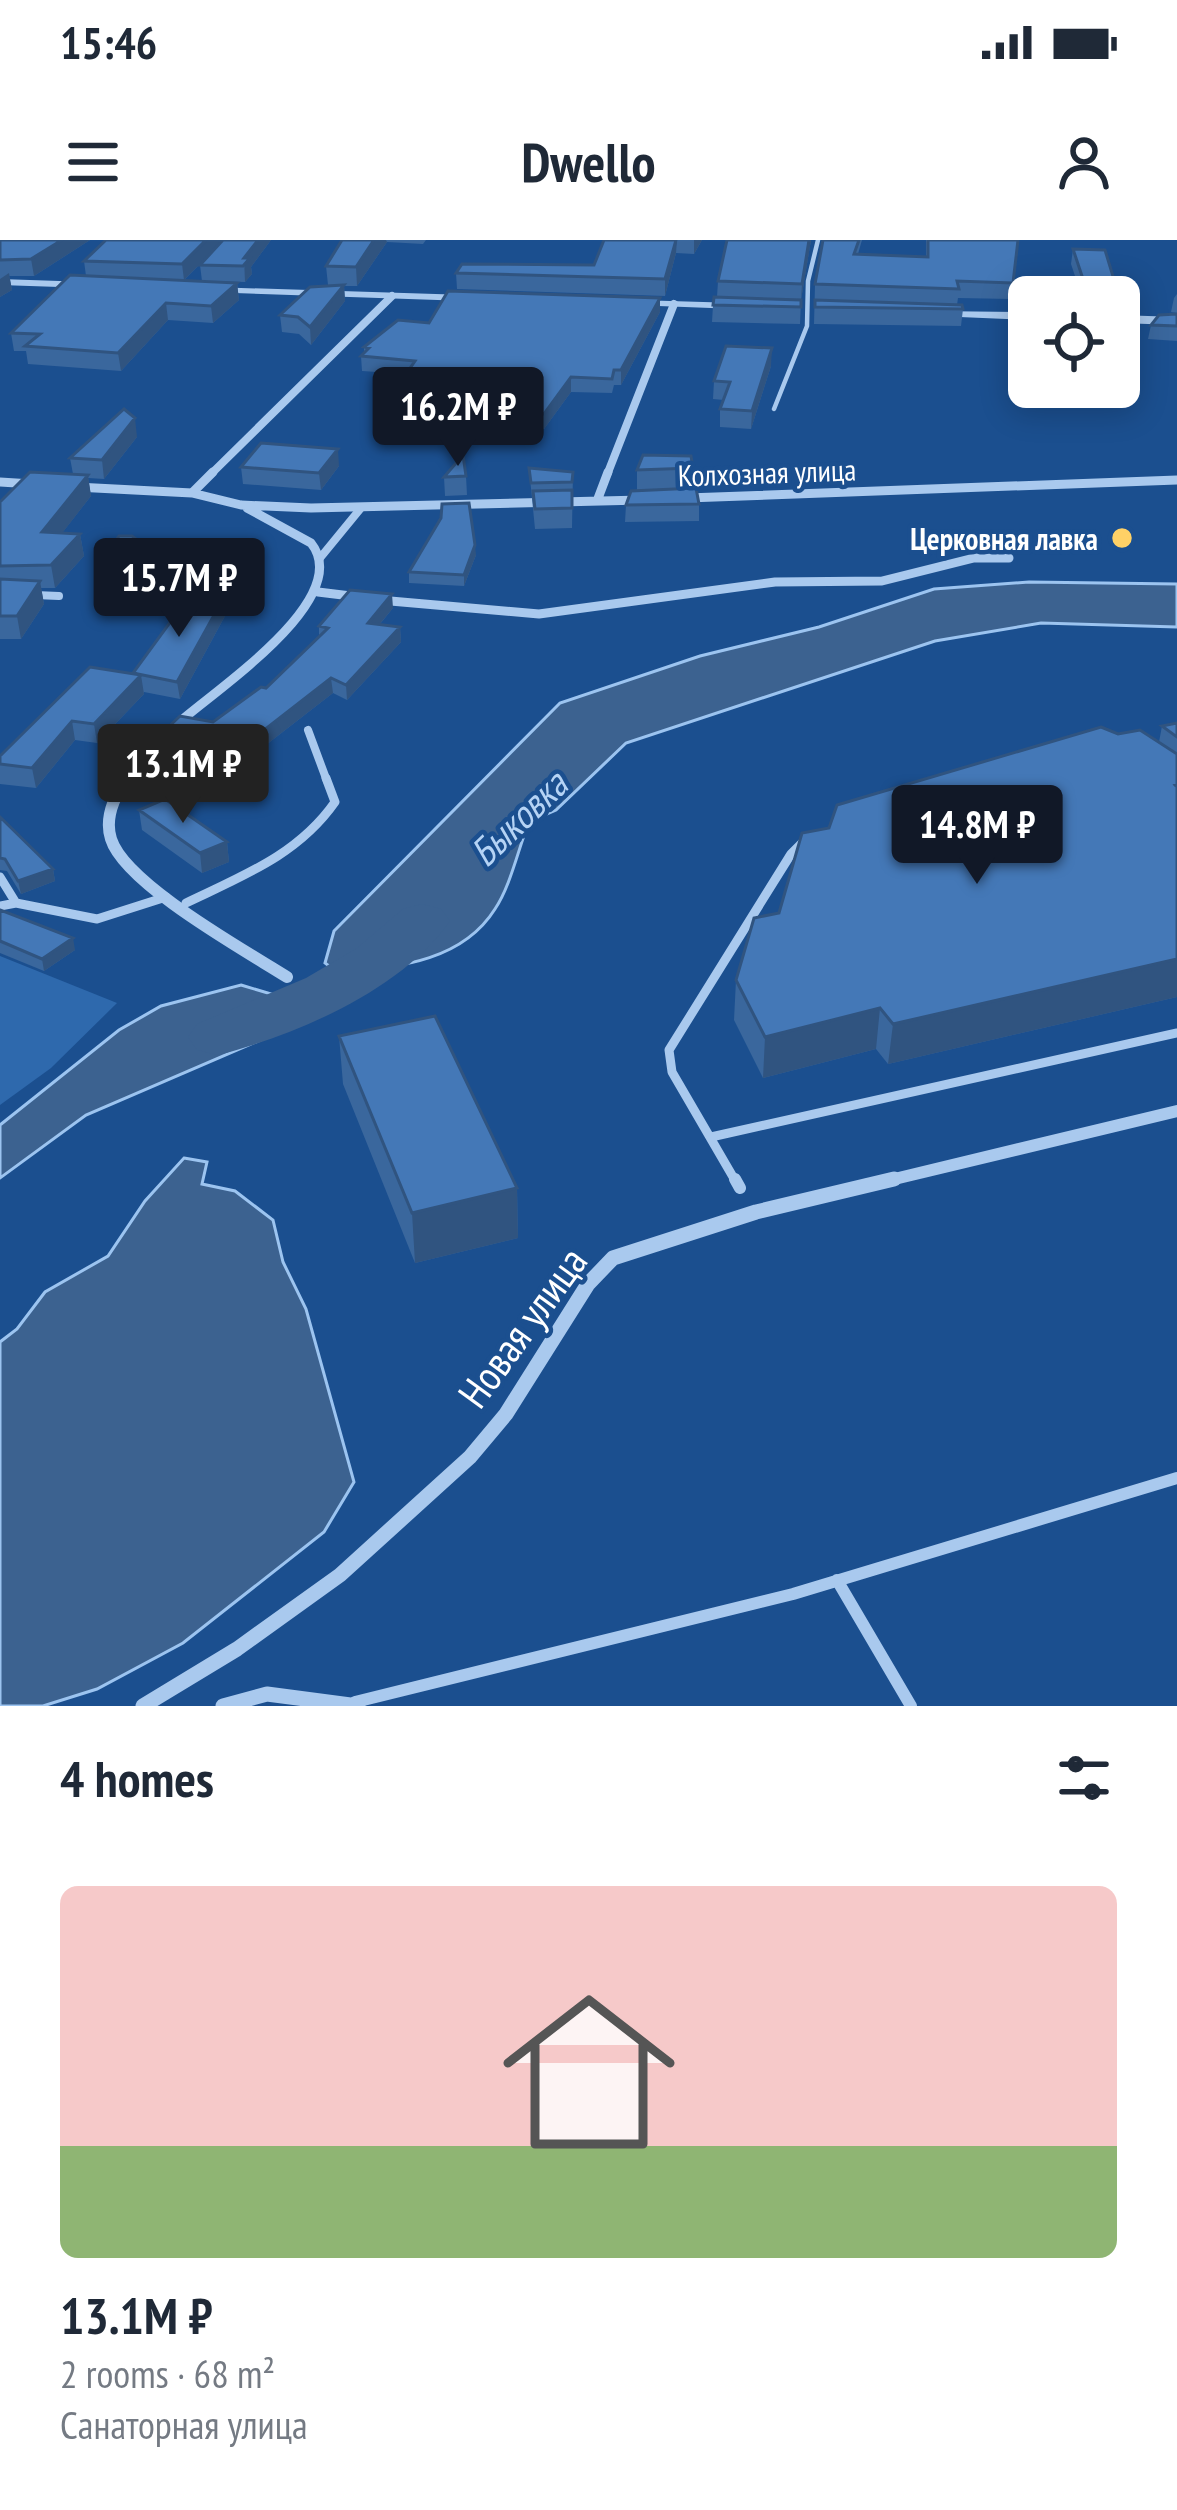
<!DOCTYPE html>
<meta charset="utf-8">
<style>
:root{--surface:#fff;--page:#f2f2f3;--text:#1f2937;--muted:#747a83;--line:#e0e1e3;--accent:#111827}
body{margin:0;font-family:"PT Sans Narrow",sans-serif;background:var(--page);color:var(--text);height:100vh;display:flex;flex-direction:column;font-size:45px;white-space:nowrap}
*{box-sizing:border-box;margin:0}
p{font-size:39px;color:var(--muted)}
.icon{flex:none;width:66px;height:66px;fill:none;stroke:currentColor;stroke-width:2;stroke-linecap:round;stroke-linejoin:round}
.map{position:relative;height:1466px;overflow:hidden}
.sheet{display:flex;flex-direction:column;background:var(--surface);flex:1}
.sheet>*{flex:none}
.tools{position:absolute;left:1008px;top:36px;display:grid;gap:24px}
.tools a{display:grid;place-items:center;width:132px;height:132px;border-radius:18px;background:var(--surface);box-shadow:0 6px 30px #0003;font-size:60px}
.price{position:absolute;translate:-50% -102px;padding:0 27px;border-radius:12px;background:var(--accent);color:#fff;font-size:39px;line-height:78px;filter:drop-shadow(0 3px 6px #0008)}
.price::after{content:'';position:absolute;left:50%;top:72px;width:36px;height:27px;margin-left:-18px;background:inherit;clip-path:polygon(0 0,100% 0,50% 100%)}
.price.active{background:#222;color:#fff}
ul{padding:0;list-style:none}
li{display:grid;align-content:center;gap:24px;height:636px;padding:0 60px}
li+li{border-top:3px solid var(--line)}
li span{display:grid;place-items:center;height:372px;border-radius:18px;color:#555}
li>.icon{margin-inline-start:auto}
span .icon{width:216px;height:216px;fill:#fffc;stroke-width:1}
li b{font-size:51px}
h2{display:flex;justify-content:space-between;align-items:center;height:144px;padding:0 60px;font-size:51px}
.status{display:flex;justify-content:space-between;align-items:center;height:84px;padding:0 60px;background:var(--surface);direction:ltr}
.status svg{height:33px;fill:currentColor}
header{display:flex;justify-content:space-between;align-items:center;height:156px;padding:0 60px;background:var(--surface);font-size:54px;font-weight:700}
.map>svg:first-child{display:block}
</style>
<div class="status"><b>15:46</b><svg viewBox="0 0 49 12"><path d="M0 12V9h3v3zM5 12V6h3v6zM10 12V3h3v9zM15 12V0h3v12zM26 1h20v11H26zM47 4h2v5h-2z"/></svg></div>
<header><svg class="icon" aria-label="menu" viewBox="0 0 24 24"><path d="M4 6h16M4 12h16M4 18h16"/></svg>Dwello<svg class="icon" aria-label="person" viewBox="0 0 24 24"><circle cx="12" cy="8" r="4"/><path d="M4 21q1-7 8-7t8 7"/></svg></header>
<div class="map">
<svg width="1177" height="1466" viewBox="0 0 1177 1466">
<rect width="100%" height="100%" fill="#1b4f8f"/>
<path fill="#2e69ad" d="M0 716 117 763 51 828 0 865Z"/>
<path fill="#3c6290" stroke="#9cc4f0" stroke-width="3" d="M1029 342 1177 344V387L1041 383 935 401 626 503 556 570 529 582C518 609 511 645 495 669 461 723 395 727 338 733L325 723 334 691 560 463 700 416 819 387 934 349Z
M241 745 278 756 293 773 286 789 86 875 0 938V885L119 790 161 766Z
M184 918 207 922 202 944 235 951 273 980 283 1022 306 1069 354 1242 324 1292 183 1403 97 1449 43 1466H0V1102L17 1089 45 1052 108 1016 145 961Z"/>
<g fill="none" stroke-linecap="round" stroke-linejoin="round">
<path fill="#3c6290" fill-rule="evenodd" d="M422 664 441 669 450 681C402 750 296 795 218 815L197 810 188 797 197 784 306 738 357 708 403 669Z"/>
<path stroke="#a9c9ee" stroke-width="4.5" d="M774 169 807 86 808 41 818 0"/>
<path stroke="#a9c9ee" stroke-width="8" d="M320 318 361 268
M35 355 59 356
M308 490 327 541"/>
<path stroke="#a9c9ee" stroke-width="9" d="M0 637 16 663
M186 663C242 636 298 615 335 562L326 538
M0 666 16 663 97 679 166 657
M711 897 1177 793
M736 942 672 832 669 810 791 614 805 600"/>
<path stroke="#a9c9ee" stroke-width="12" d="M735 939 740 948
M837 1340 911 1466
M355 1462 793 1354 1177 1238"/>
<path stroke="#a9c9ee" stroke-width="8" d="M210 235 392 56
M607 235 674 64"/>
<path stroke="#a9c9ee" stroke-width="9" d="M0 242 32 244
M76 247 192 253 241 265 311 268 642 260
M192 253 213 232
M687 258 1177 240
M597 261 608 232
M318 352 359 357
M379 360 539 374 775 342 882 341 974 318H1009
M125 541C139 520 157 502 176 485 212 452 356 359 311 303L247 268"/>
<path stroke="#a9c9ee" stroke-width="12" d="M127 538C115 555 104 577 111 599 125 644 246 711 287 737
M882 942 1177 871"/>
<path stroke="#a9c9ee" stroke-width="15" d="M143 1466 237 1409 340 1335 470 1217 506 1174 588 1044 613 1018 756 972 894 939
M223 1466 267 1454 358 1466"/>
<path fill="#a9c9ee" fill-rule="evenodd" d="M0 39 89 42 95 45 89 48 0 45Z
M210 47 467 55 473 58 467 61 206 52 204 50Z
M636 60 737 63 743 66 737 69 632 65V61Z
M932 71 1029 72V80L936 76 930 73Z
M1119 75 1177 77V85L1119 83Z"/>
</g>
<path fill="#3a679d" d="M0 0H90L34 36H9L12 50 0 57Z
M106 0H271L251 27 252 34 245 42 202 41 200 25 207 17 184 40 150 39 237 43 239 60 213 83 168 80 121 131 28 124 26 111H14L11 93 70 35 86 36 84 21Z
M342 0H426L423 4 387 2 357 46H344L345 61 311 105 299 94 282 92 280 75 328 45 326 26Z
M604 0H702L694 14 676 13 665 56 457 49 456 33 594 25Z
M727 0H811L801 60 800 84 712 82 713 65 717 57 718 41Z
M823 0H862L858 14 926 17V0H1018L1011 59 958 58 957 65 963 69 961 86 814 84 815 44Z
M1073 9 1119 57H1082L1071 24Z
M1177 54V73L1171 72 1174 58Z
M1119 70 1126 77 1123 92H1119Z
M660 72 621 145H614L612 153 571 152 544 189 495 184 491 191 449 187 448 165 436 185 388 180 387 165 392 160V154L406 134 362 131 361 116 364 113V107L429 83Z
M1177 74V101L1148 99 1151 85Z
M771 126 751 189 720 187V169L724 160 713 159 714 141Z
M137 197 104 239 88 238 91 256 62 293 80 294 84 316 55 348H41L44 364 21 399H0V262L73 234 70 218Z
M339 226 321 250 243 244 241 227Z
M529 228 573 232 572 288 535 289Z
M693 228 692 248 637 250V230Z
M466 236 467 255 445 256 444 237Z
M699 264V281L625 282 626 265Z
M476 315 464 346 409 343V332Z
M101 321 172 326 174 336 102 332Z
M393 368 380 384 400 387 401 402 347 460 333 453 239 526 162 510 160 495 213 482 266 448 319 396V386Z
M225 376 180 459 144 452V454L97 503 75 500 36 548 0 544V516Z
M1177 483V757L888 824 876 809 763 838 734 780 736 740 779 673 829 588 1118 494 1159 502 1162 486Z
M139 570 227 602 229 622 202 633 142 590Z
M0 577 53 629 55 641 21 654 7 631 0 630Z
M0 670 75 710 44 731 0 713Z
M339 796 517 948 518 998 415 1023 343 844Z"/>
<path fill="#305480" d="M62 0H90L34 36 31 19Z
M206 0H224L184 40 182 24Z
M258 0H271L251 27 252 34 245 42 244 18Z
M374 0H386L387 2 357 46 356 27Z
M677 0 676 13 665 56V39Z
M694 0H702L694 14Z
M809 0H811L801 60 802 44Z
M9 33 12 50 0 57V39Z
M237 43 239 60 213 83 211 66Z
M344 45 345 61 311 105 310 87Z
M660 58V72L621 145V130Z
M166 63 168 80 121 131 118 113Z
M772 108 771 126 751 189 752 171Z
M571 137V152L544 189V174Z
M450 148V162L436 185 435 170Z
M495 169V184L491 191V176Z
M135 178 137 197 104 239 102 220Z
M338 209 339 226 321 250 319 233Z
M88 235 91 256 46 314 42 292Z
M80 294 84 316 55 348 51 325Z
M475 305 476 315 464 346V335Z
M40 341 44 364 21 399 17 376Z
M392 354 393 368 369 397 368 383Z
M223 359 225 376 180 459 177 442Z
M400 387 401 402 347 460 346 445Z
M141 435 144 454 97 503 94 484Z
M331 438 333 453 239 526 237 511Z
M72 481 75 500 36 548 32 528Z
M227 602 229 622 202 633 200 613Z
M53 629 55 641 21 654 18 641Z
M73 698 75 710 44 731 42 719Z
M1177 719V757L888 824 893 784Z
M880 768 876 809 763 838 765 797Z
M517 948 518 998 415 1023 412 973Z"/>
<path fill="#4478b7" stroke="#305480" stroke-width="3" d="M0 0H62L31 19 0 20Z
M106 0H206L182 24 84 21Z
M223 0H258L244 18H250L243 26 200 25Z
M342 0H374L356 27 326 26Z
M604 0H676L665 39 456 33 462 24 594 25Z
M727 0H809L802 44 718 41Z
M823 0H859L854 14 928 17V0H1018L1013 43 957 41 959 49 815 44Z
M1073 9 1105 10 1119 56V58L1089 57Z
M70 35 237 43 211 66 166 63 118 113 25 106 40 94 11 93Z
M344 45 310 87 298 77 280 75 310 47Z
M448 51 660 58 621 130H614L612 139 571 137 544 174 495 169 491 176 448 172 450 148 435 170 387 165 397 155 392 154 415 121 361 116 369 108 364 107 398 80 429 83Z
M714 57 801 60V67L713 65Z
M815 60 962 65 963 69 815 67Z
M1177 74V86L1151 85 1159 75Z
M726 106 772 108 752 171 720 169 730 142 714 141Z
M124 169 135 178 102 220 70 218Z
M261 203 338 209 319 233 241 227Z
M463 215 466 236 444 237Z
M643 215 691 216 693 228 637 230Z
M529 228 573 232 572 242 531 243Z
M30 232 88 235 42 292 80 294 51 325 0 326V262Z
M696 248 699 264 626 265 631 251Z
M572 250V268L535 269 533 251Z
M469 263 475 305 464 335 409 332 441 278 442 264Z
M119 296H132L172 326 101 321Z
M0 339 40 341 17 376H0Z
M350 350 392 354 368 383 400 387 346 445 331 438 237 511 160 495 180 476 213 482 261 447 266 448 328 388 319 386Z
M190 355 223 359 177 442 133 433Z
M90 427 141 435 94 484 72 481 32 528 0 524V516Z
M1177 483V497L1162 486Z
M1101 487 1118 494 1140 490 1177 514V544L1175 545 1177 547V719L893 784 880 768 765 797 736 740 754 678 779 673 802 593 829 588 837 565Z
M165 559 227 602 200 613 139 570Z
M0 577 53 629 18 641 5 619 0 618Z
M0 670 73 698 42 719 0 701Z
M435 776 517 948 412 973 339 796Z"/>
<circle fill="#ffd166" stroke="#1b4f8f" stroke-width="4.5" cx="1122" cy="298" r="12"/>
<g text-anchor="middle" dominant-baseline="central" stroke-width="9" stroke-linejoin="round" paint-order="stroke">
<g font-size="30" fill="#fff" stroke="#1b4f8f">
<text transform="translate(767 232) rotate(-2)">Колхозная улица</text>
</g>
<g font-size="30" font-weight="bold" fill="#fff" stroke="#1b4f8f" text-anchor="end">
<text x="1098" y="298">Церковная лавка</text>
</g>
<g font-size="39" font-style="italic" fill="#b5d3f5" stroke="#1b4f8f">
<text transform="translate(518 578) rotate(-44)">Быковка</text>
</g>
<g font-size="42" fill="#fff" stroke="#1b4f8f">
<text transform="translate(522 1087) rotate(-54)">Новая улица</text>
</g>
</g>
</svg>
<div class="tools">
<a><svg class="icon" aria-label="locate" viewBox="0 0 24 24"><circle cx="12" cy="12" r="6"/><path d="M12 2v4M12 18v4M2 12h4M18 12h4"/></svg></a>
</div>
<b class="price" style="left:458px;top:229px">16.2M ₽</b>
<b class="price" style="left:179px;top:400px">15.7M ₽</b>
<b class="price active" style="left:183px;top:586px">13.1M ₽</b>
<b class="price" style="left:977px;top:647px">14.8M ₽</b>
</div>
<section class="sheet">
<h2>4 homes<svg class="icon" aria-label="filters" viewBox="0 0 24 24"><path d="M4 7h16M4 17h16"/><circle cx="9" cy="7" r="2"/><circle cx="15" cy="17" r="2"/></svg></h2>
<ul>
<li><span style="background:linear-gradient(#f6c9c9 70%,#8fb573 0)"><svg class="icon" aria-label="home" viewBox="0 0 24 24"><path d="M3 11l9-7 9 7M6 9v11h12V9"/></svg></span><div><b>13.1M ₽</b><p>2 rooms · 68 m²</p><p>Санаторная улица</p></div></li>
</ul>
</section>
